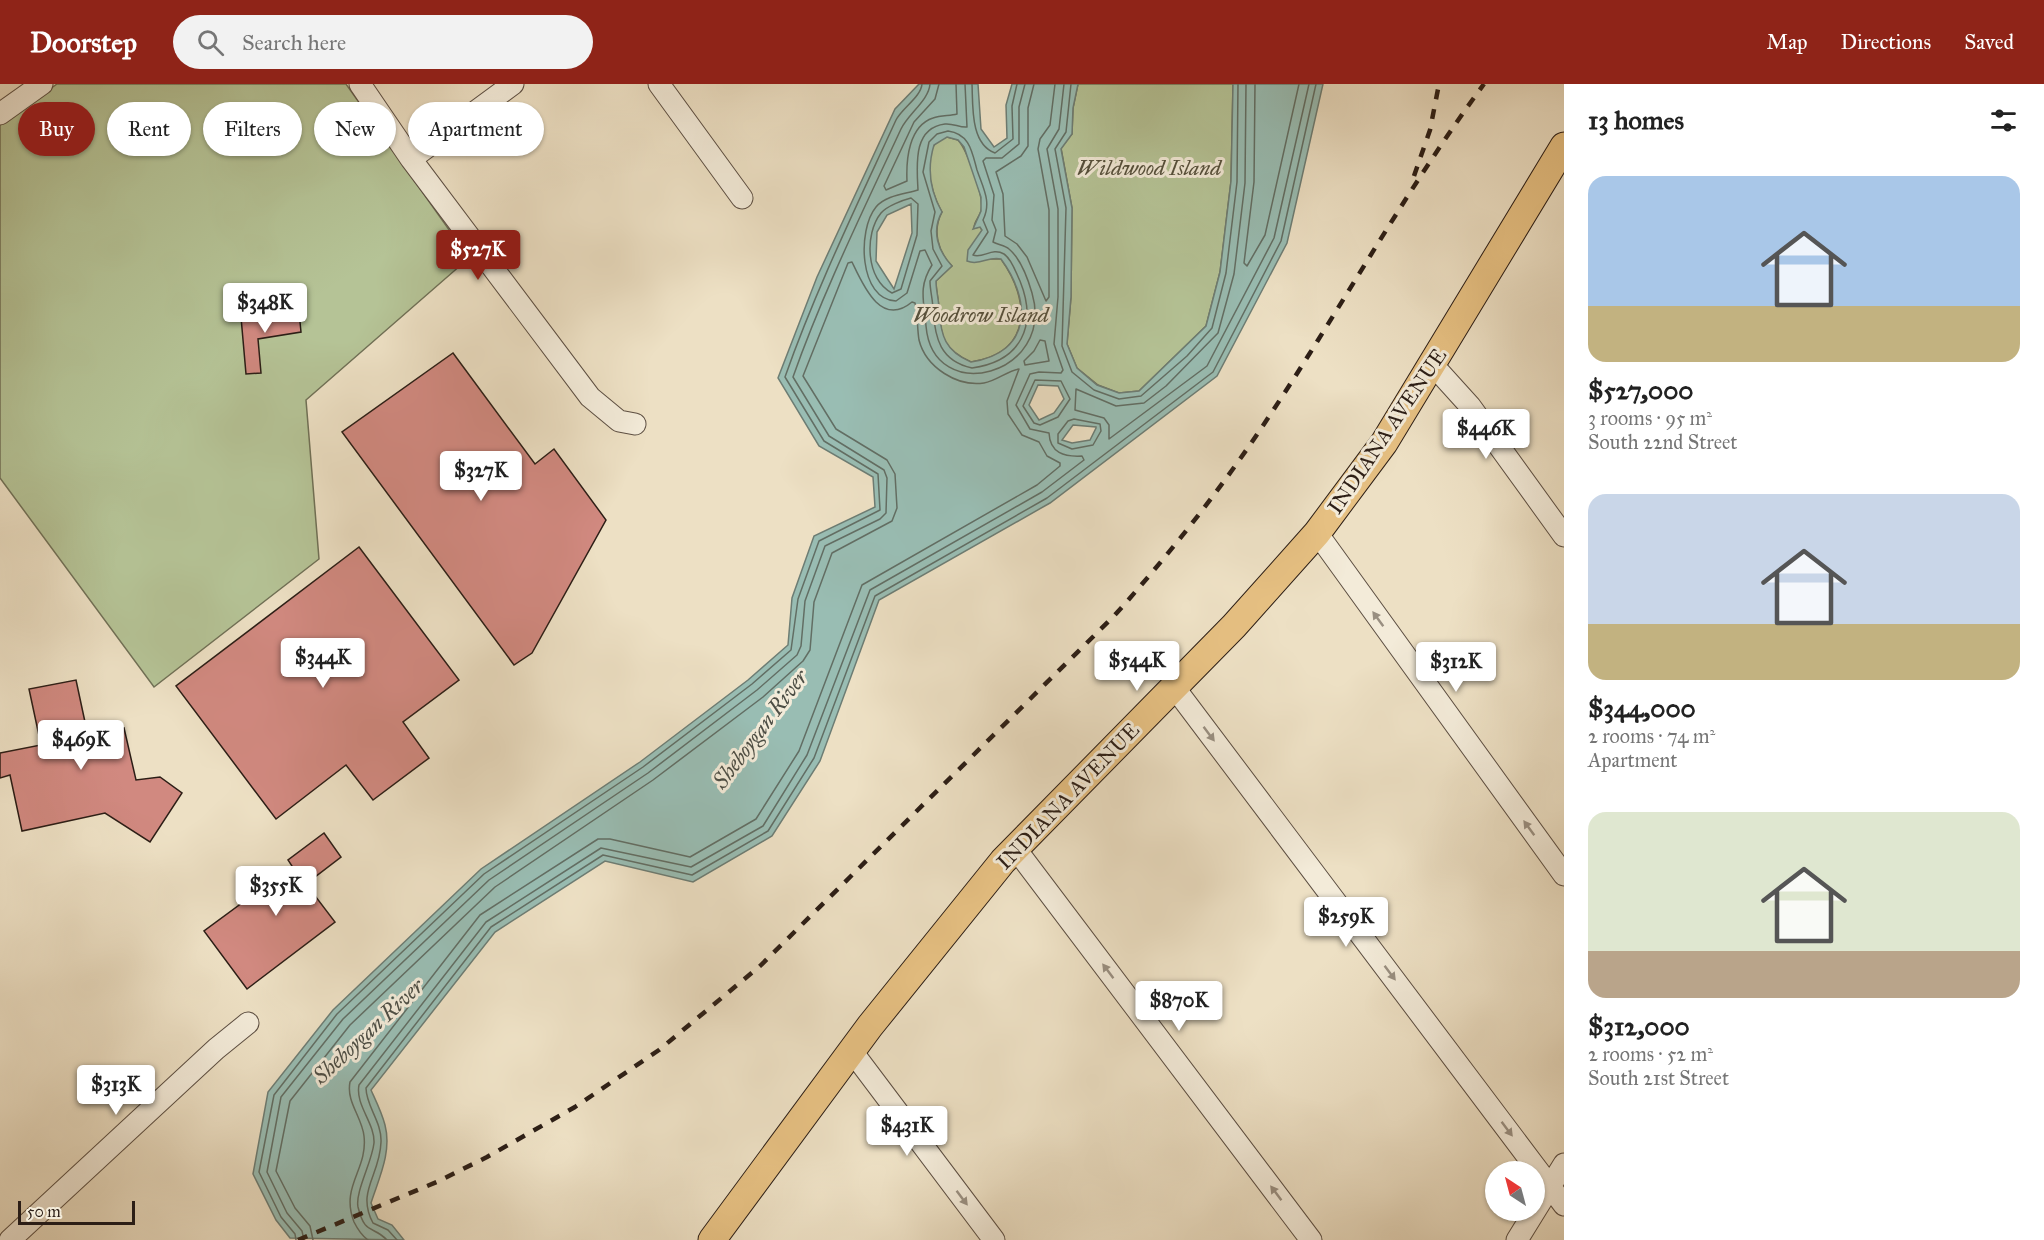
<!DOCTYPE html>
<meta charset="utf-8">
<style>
:root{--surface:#fff;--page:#f2f2f2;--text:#222;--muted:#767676;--accent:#8f2418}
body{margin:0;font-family:"IM FELL Great Primer",serif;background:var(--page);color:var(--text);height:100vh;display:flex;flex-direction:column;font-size:22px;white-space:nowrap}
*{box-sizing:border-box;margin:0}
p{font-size:20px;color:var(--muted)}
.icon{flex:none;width:33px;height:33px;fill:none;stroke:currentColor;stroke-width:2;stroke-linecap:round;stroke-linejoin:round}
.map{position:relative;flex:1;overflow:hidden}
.drawer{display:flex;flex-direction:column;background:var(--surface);width:480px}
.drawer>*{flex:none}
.hud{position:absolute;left:18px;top:18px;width:570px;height:54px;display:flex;gap:12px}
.needle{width:39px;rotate:324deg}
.tools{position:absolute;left:1485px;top:1077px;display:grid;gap:12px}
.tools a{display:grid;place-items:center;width:60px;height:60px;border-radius:50%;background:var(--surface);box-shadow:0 2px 4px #0004;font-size:30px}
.scale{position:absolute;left:18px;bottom:15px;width:117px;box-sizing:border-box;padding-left:6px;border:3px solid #2c1e16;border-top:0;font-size:16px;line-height:21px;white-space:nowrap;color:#2c1e16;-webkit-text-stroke:4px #f3ebd9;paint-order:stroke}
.price{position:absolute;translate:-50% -51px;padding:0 14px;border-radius:6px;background:#fff;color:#222;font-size:20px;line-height:39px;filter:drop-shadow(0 2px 3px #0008)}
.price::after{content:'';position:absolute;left:50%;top:36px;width:18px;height:14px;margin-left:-9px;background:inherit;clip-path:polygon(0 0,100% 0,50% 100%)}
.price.selected{background:var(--accent);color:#fff}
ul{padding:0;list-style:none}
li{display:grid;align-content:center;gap:12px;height:318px;padding:0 24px}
li span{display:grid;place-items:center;height:186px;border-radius:18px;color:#555}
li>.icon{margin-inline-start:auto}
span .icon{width:108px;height:108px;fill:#fffc;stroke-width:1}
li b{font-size:26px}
h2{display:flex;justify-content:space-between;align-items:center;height:72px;padding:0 24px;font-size:26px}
.pill{padding:0 21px;border-radius:27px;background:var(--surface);box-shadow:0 2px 4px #0004;font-size:21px;line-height:54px}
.pill.selected{background:var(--accent);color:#fff}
header{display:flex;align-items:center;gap:36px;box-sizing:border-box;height:84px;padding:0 30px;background:var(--accent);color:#fff}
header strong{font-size:28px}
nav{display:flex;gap:33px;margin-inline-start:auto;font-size:21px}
.search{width:420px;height:54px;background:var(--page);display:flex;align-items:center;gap:15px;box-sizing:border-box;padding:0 21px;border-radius:33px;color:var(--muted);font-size:22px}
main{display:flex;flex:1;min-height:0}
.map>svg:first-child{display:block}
</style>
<header>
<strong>Doorstep</strong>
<div class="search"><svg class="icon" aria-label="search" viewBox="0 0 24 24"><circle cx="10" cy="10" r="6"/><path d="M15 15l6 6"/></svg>Search here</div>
<nav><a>Map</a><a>Directions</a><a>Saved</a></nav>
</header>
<main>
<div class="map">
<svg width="1564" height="1156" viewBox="0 0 1564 1156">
<rect width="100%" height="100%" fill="#ede0c4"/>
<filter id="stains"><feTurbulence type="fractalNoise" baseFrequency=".00333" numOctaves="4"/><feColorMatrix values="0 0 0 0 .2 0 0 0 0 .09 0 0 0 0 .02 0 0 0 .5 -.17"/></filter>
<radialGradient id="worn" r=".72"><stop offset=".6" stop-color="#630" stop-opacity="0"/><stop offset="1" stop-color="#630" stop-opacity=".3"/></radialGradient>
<path fill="#b5c396" stroke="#707056" stroke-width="1.5" d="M57 0H346L469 174 306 316 319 475 154 603 0 394V41Z
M1078 0H1233L1231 97 1220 188 1206 242 1139 307 1119 309 1098 301 1077 284 1067 260 1071 213 1072 124 1061 64 1072 50 1073 24Z
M947 53 958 56C967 66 985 114 981 127 979 134 974 137 974 144L980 143 982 146 980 152 986 175H1001C1031 217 1032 269 971 278 943 265 941 254 939 226 939 216 936 207 936 197L952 182C938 168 932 147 942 128 931 110 917 60 947 53Z"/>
<path fill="#99bdb3" stroke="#6d7d74" stroke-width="1.5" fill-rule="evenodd" d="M919 0H978L981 45 994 63 1007 54 1006 21 1012 0H1078L1073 24 1072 50 1061 65 1072 124 1071 213 1067 260 1077 284 1097 301 1119 309 1139 307 1206 242 1220 188 1231 97 1233 0H1323L1287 159 1217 292 1050 419 879 516 820 677 772 752 693 798 605 777 495 848 371 1006C376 1017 382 1029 385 1041 392 1068 379 1094 371 1119L378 1135 392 1141 404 1156 290 1154 276 1136 253 1090 268 1008 333 926 481 785 640 678 748 596 788 561 792 514 814 452 875 423 873 393 819 362 778 294 817 193 895 25ZM947 53 958 56 964 63 981 113V127L973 145 980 143 982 146 968 166 967 177C979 182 988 172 1001 175 1032 217 1032 269 971 278 945 267 941 252 939 226 939 216 936 207 936 197L952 182C938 167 931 147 942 128 930 107 927 84 934 61ZM911 120 912 149 894 205 876 177 877 148 887 131ZM1038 301 1058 302 1064 315 1054 329 1039 336 1029 321ZM1073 341 1096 343V344L1090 356 1072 359 1062 356Z"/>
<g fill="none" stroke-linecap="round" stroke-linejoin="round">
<path stroke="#626e64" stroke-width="1.5" d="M939 0 935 15 914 38 884 102 886 106 907 97C906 75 909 42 933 34 941 31 950 32 957 30L956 0
M965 0 967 43C960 44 953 39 945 40 912 44 917 83 918 106 906 110 886 111 876 123 857 146 859 216 896 217L907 209 920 167 925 166 932 181C918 203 924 217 926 242 933 324 1056 291 1032 209 1028 195 1021 175 1009 165 1005 161 998 161 993 158L996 146 992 136 994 111 983 77 986 74H1002L1019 60V23L1025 0
M972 0C973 21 970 60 995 69L1013 55 1012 22 1017 0
M1034 0 1028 24V62L1021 72 996 88 1003 110 1005 152 1017 160 1027 173 1046 217 1049 213V126L1038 65 1040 55 1050 41 1055 0
M1071 0 1066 48 1055 65 1066 124 1062 262 1072 288 1094 306 1119 315 1141 312 1187 272 1212 244 1226 189 1237 98 1238 0
M1246 0 1245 99 1234 190 1218 249 1166 302 1144 319 1116 322 1076 305 1075 326 1104 334 1109 341V355L1207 282 1274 154 1309 0
M1255 0 1254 98 1244 179 1247 182 1265 151 1299 0
M948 47C970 50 972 68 977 86 983 104 992 118 983 136L988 148 973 171C983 175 992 163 1004 170 1012 175 1016 189 1020 197 1038 242 1021 277 972 284 940 277 935 254 933 226 933 216 930 207 930 197L942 182 933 165 931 147 935 128 923 88 929 58 937 50Z
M911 114 918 120 917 151 901 205 892 209C866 196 864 150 881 129 887 122 903 116 911 114Z
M1040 256 1045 257 1049 277 1025 281 1024 277 1034 267Z
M1035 296 1061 297 1070 315 1058 333 1040 341 1034 339 1023 322Z
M1074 335 1100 340 1101 347 1093 361 1072 365 1058 359V350L1068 337Z
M296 1156 295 1150 281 1133 259 1088 274 1011 337 930 484 790 643 683 752 600 791 566 798 515 819 457 880 426 878 390 824 357 785 293C816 205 857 121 896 36 902 24 921 13 922 0
M304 1156 302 1147 287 1129 267 1088 281 1013 343 935 489 796 648 689 757 606 797 571 801 562 805 517 825 462 880 435 886 429 887 394 884 386 829 352 793 293C823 208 863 127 901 45 908 30 929 16 930 0
M313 1156 310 1142 295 1124 276 1087 290 1017 350 941 495 803 653 696 763 613 803 577 810 566 814 518 832 469 892 437 897 424 895 390 887 376 836 345 803 292 848 179 852 178C863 201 881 244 912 218L915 219C918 231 917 244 919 256 926 284 958 303 984 299 996 297 1009 286 1019 285L1007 317 1008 330 1022 351 1039 358 1047 372 1060 379V382L1037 401 862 501 799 667 756 735 690 773 610 755H598L480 831 350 998C346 1018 362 1033 364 1052 368 1086 340 1102 354 1138 358 1146 361 1151 368 1156
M387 1156C373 1141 365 1152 358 1123 355 1108 372 1078 374 1059 375 1039 355 1021 359 1001L486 838 601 764 691 783 763 742 807 671 870 506 1042 408 1084 376 1082 372C1064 373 1050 369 1049 349L1030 345 1016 321 1030 290 1039 288 1061 289 1063 286 1054 260 1058 213V125L1047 65 1059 45 1064 0
M397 1156 388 1146 373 1139C356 1107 380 1092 381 1058 382 1038 366 1022 366 1004L491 843 603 771 692 791 768 747 814 674 875 512 1047 414 1213 288 1281 157 1316 0"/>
</g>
<path fill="#d18980" stroke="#2c1e16" stroke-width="1.5" d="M299 228 301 248 258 255 261 289 246 290 241 233Z
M453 269 535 380 554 365 606 436 532 569 514 581 342 348Z
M359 463 459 596 403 638 429 674 373 716 346 681 276 735 176 602Z
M76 596 88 652 124 644 136 696 160 693 182 709 150 758 105 729 22 747 10 691 0 694V669L41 661 29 605Z
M324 749 341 773 306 800 335 838 247 905 204 847 292 782 288 776Z"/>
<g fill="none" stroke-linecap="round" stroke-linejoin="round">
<g stroke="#5c4e42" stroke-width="23">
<path id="minor" d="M360 0 411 75 590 313 619 337 635 340
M659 0 742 114
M0 30 42 0
M411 75 513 0
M1432 280 1470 322 1564 452
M1317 449 1564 791
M1174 603 1564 1121
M1015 764 1311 1156
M851 966 994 1156
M10 1156 216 965 248 939
M1517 1156 1564 1080"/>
</g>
<g stroke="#2c1e16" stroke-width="29">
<path id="major" d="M712 1156 870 942 1003 777 1234 542 1317 449 1384 359 1564 62"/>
</g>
<use href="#minor" stroke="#f3ebd9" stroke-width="21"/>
<use href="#major" stroke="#e6c082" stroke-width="27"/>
<path stroke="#2c1e16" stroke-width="4.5" stroke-dasharray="10 10" stroke-linecap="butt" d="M1414 92 1430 46 1439 0
M298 1156 439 1097 487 1073 575 1023 659 966 760 882 1114 532C1167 473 1218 409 1262 343 1338 230 1403 110 1484 0"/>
</g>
<defs><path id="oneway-solid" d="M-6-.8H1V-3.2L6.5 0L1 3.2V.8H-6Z" transform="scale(1.5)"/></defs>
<g fill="#998f81">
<use href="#oneway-solid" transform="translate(1378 535) rotate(-126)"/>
<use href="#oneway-solid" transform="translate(1209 650) rotate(53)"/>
<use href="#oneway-solid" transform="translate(1529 744) rotate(-126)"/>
<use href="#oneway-solid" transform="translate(1108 887) rotate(-127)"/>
<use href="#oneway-solid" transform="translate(1390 889) rotate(53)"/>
<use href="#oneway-solid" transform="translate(1507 1045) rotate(53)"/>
<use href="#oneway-solid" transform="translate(1276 1109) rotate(-127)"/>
<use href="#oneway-solid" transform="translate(962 1114) rotate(53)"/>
</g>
<g text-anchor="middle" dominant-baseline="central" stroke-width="6" stroke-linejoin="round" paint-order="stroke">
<g font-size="21" font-style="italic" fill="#55503c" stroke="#f3ebd9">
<text x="1149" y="84">Wildwood Island</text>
<text x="981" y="231">Woodrow Island</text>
</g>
<g font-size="21" fill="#2c1e16" stroke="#f3ebd9">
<text transform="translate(1387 347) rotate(-56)">INDIANA AVENUE</text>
<text transform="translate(1068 712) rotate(-46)">INDIANA AVENUE</text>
</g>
<g font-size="22" font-style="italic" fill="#4d4e45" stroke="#f3ebd9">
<text transform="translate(760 645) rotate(-53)">Sheboygan River</text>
<text transform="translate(368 947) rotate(-43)">Sheboygan River</text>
</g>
</g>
<rect width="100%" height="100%" filter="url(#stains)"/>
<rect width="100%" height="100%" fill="url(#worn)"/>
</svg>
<div class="tools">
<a><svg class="needle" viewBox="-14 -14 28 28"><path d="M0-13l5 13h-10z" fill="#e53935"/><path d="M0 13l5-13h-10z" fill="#767676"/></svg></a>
</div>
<div class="scale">50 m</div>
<b class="price selected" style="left:478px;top:197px">$527K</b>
<b class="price" style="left:265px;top:250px">$348K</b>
<b class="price" style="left:1486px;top:376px">$446K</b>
<b class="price" style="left:481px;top:418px">$327K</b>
<b class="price" style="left:323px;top:605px">$344K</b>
<b class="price" style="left:1137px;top:608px">$544K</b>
<b class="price" style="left:1456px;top:609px">$312K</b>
<b class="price" style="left:81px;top:687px">$469K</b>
<b class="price" style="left:276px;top:833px">$355K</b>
<b class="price" style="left:1346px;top:864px">$259K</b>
<b class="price" style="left:1179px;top:948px">$870K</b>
<b class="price" style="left:116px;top:1032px">$313K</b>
<b class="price" style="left:907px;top:1073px">$431K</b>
<div class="hud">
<a class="pill selected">Buy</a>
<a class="pill">Rent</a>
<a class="pill">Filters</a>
<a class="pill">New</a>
<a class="pill">Apartment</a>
</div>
</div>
<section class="drawer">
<h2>13 homes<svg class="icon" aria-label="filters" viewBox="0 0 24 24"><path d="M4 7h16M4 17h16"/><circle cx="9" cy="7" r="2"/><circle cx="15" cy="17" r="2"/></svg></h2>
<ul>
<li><span style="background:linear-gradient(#a9c7e8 70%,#c2b280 0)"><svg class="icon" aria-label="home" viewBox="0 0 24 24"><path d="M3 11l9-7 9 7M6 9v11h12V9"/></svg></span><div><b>$527,000</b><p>3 rooms · 95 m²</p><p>South 22nd Street</p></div></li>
<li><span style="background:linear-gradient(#c9d6e8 70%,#c2b280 0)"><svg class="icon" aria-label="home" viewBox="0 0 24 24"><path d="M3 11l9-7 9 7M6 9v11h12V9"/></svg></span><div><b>$344,000</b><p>2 rooms · 74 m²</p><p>Apartment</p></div></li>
<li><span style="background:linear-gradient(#dfe7d0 75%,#b9a48a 0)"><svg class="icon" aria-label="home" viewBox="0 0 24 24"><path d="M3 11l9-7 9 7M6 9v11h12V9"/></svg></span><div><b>$312,000</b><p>2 rooms · 52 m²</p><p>South 21st Street</p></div></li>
</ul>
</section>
</main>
